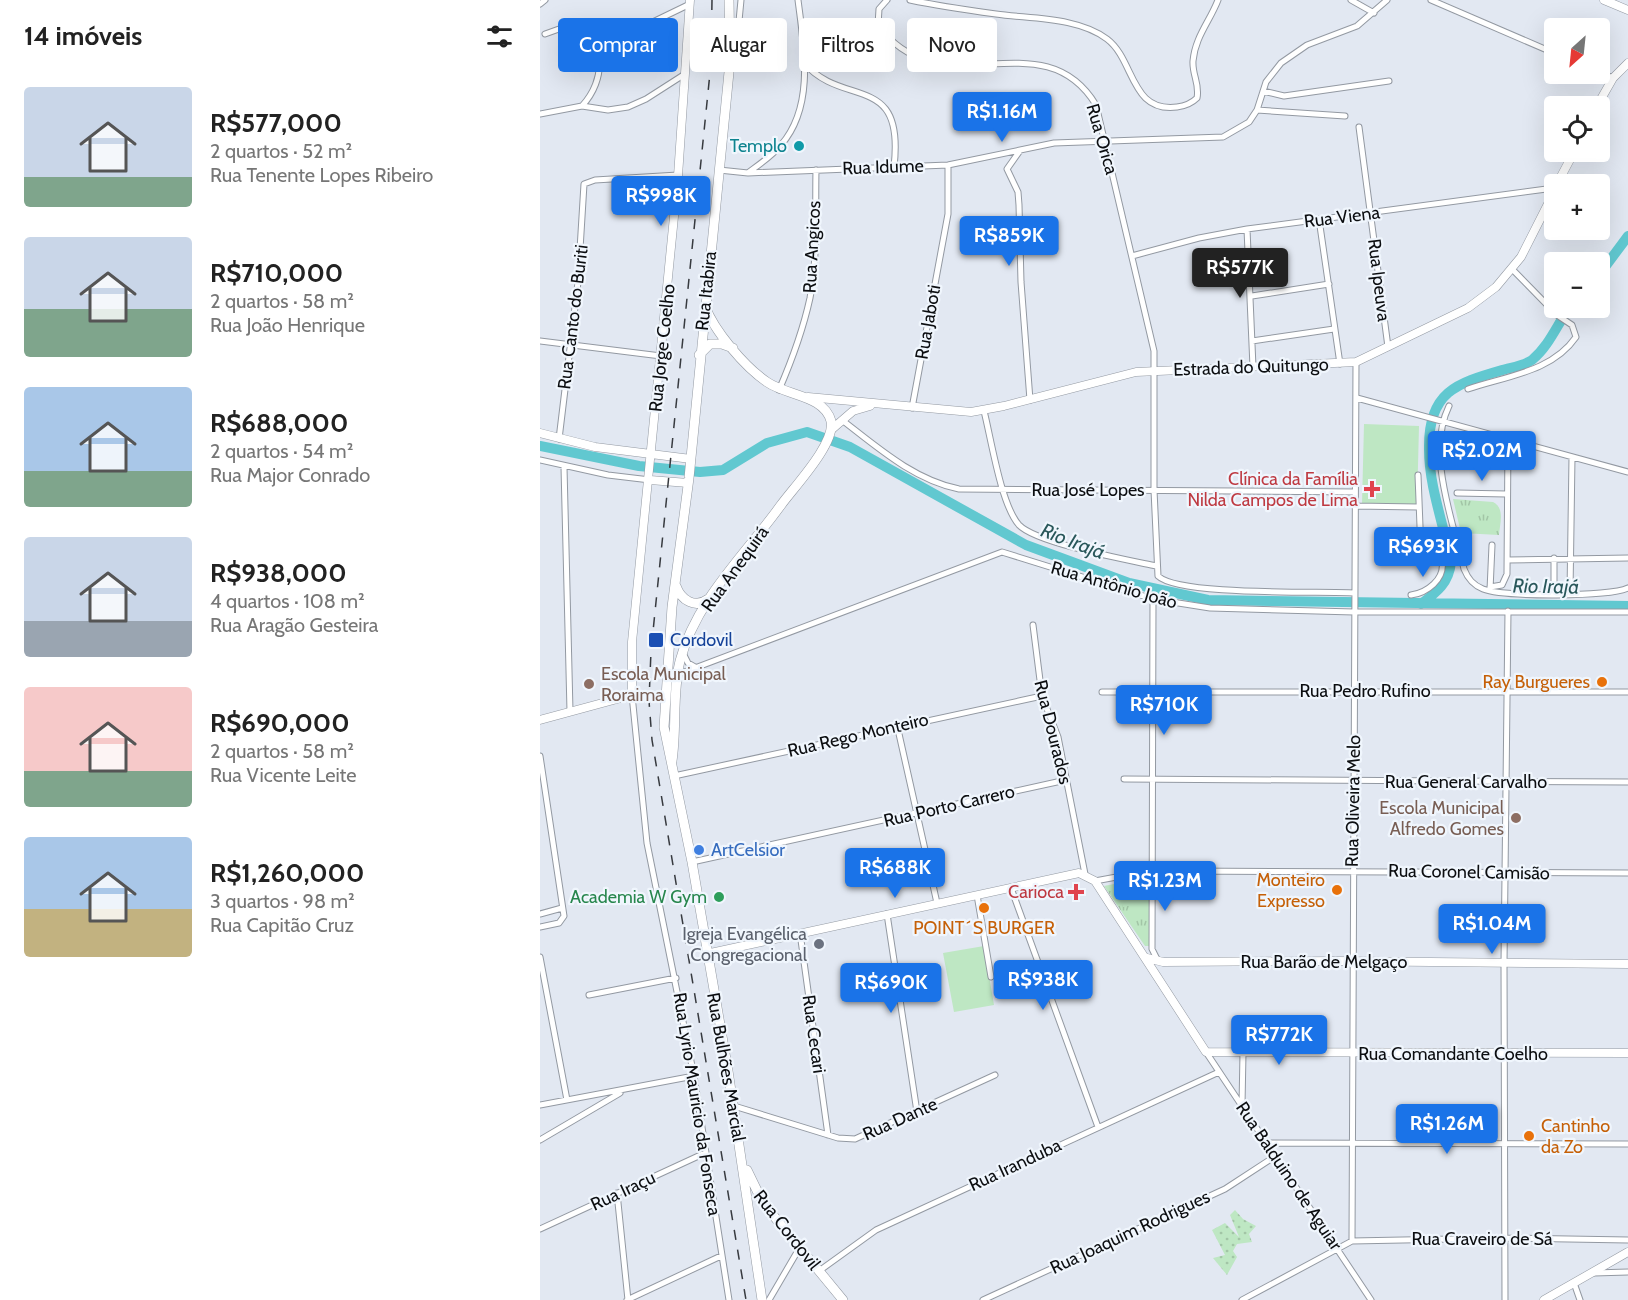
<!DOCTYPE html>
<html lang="pt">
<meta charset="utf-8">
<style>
:root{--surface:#fff;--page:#f6f6f6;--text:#222;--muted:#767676;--accent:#1a73e8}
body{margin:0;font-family:Cabin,sans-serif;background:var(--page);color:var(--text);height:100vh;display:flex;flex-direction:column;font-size:22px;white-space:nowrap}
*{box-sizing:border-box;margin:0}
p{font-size:20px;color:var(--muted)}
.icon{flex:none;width:33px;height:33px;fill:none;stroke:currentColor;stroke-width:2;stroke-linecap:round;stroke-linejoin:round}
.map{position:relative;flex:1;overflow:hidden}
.panel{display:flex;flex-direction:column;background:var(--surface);width:540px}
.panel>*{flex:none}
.top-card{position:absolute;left:18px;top:18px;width:570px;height:54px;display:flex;gap:12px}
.needle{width:39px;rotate:207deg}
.fabs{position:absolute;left:1004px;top:18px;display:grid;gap:12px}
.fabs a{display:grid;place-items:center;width:66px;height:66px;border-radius:6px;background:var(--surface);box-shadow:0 6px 24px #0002;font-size:30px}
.price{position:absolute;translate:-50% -51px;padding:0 14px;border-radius:6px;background:var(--accent);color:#fff;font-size:20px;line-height:39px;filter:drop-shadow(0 2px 3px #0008)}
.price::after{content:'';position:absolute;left:50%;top:36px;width:18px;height:14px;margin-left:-9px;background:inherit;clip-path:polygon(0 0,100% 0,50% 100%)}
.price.selected{background:#222;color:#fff}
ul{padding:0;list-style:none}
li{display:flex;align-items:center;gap:18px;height:150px;padding:0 24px}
li span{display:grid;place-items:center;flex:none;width:168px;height:120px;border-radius:6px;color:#555}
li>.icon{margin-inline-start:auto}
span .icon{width:72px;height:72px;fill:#fffc;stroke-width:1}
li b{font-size:26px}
h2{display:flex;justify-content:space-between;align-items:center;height:72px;padding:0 24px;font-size:26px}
.tag{padding:0 21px;border-radius:6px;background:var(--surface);box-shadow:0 6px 24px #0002;font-size:21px;line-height:54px}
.tag.selected{background:var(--accent);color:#fff}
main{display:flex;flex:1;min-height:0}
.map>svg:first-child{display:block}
</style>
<main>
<section class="panel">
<h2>14 imóveis<svg class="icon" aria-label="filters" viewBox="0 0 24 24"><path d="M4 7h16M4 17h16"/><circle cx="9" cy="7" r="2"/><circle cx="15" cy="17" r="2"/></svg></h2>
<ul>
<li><span style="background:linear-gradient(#c9d6e8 75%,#7fa58c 0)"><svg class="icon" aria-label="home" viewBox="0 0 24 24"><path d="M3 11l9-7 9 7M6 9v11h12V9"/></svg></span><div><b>R$577,000</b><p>2 quartos · 52 m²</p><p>Rua Tenente Lopes Ribeiro</p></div></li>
<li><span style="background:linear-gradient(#c9d6e8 60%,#7fa58c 0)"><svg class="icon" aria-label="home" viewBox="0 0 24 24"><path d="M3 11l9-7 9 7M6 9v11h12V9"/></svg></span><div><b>R$710,000</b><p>2 quartos · 58 m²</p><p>Rua João Henrique</p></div></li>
<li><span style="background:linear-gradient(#a9c7e8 70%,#7fa58c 0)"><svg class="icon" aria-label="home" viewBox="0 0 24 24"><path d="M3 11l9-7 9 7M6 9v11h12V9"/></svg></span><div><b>R$688,000</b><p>2 quartos · 54 m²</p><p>Rua Major Conrado</p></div></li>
<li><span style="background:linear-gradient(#c9d6e8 70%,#9aa5b1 0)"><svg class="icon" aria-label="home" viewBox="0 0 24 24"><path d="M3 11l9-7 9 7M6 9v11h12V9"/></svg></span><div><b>R$938,000</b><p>4 quartos · 108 m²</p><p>Rua Aragão Gesteira</p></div></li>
<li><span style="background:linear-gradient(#f6c9c9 70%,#7fa58c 0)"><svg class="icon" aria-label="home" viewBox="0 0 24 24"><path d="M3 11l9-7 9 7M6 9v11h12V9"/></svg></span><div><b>R$690,000</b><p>2 quartos · 58 m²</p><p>Rua Vicente Leite</p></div></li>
<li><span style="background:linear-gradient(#a9c7e8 60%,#c2b280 0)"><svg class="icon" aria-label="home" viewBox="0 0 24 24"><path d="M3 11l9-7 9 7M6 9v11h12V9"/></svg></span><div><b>R$1,260,000</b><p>3 quartos · 98 m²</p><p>Rua Capitão Cruz</p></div></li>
</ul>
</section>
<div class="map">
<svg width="1088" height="1300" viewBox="0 0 1088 1300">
<defs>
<pattern id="grass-dots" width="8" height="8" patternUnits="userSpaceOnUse" patternTransform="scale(1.5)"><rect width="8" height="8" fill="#bee7c3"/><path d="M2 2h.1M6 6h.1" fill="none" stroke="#a2c5a6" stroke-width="1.8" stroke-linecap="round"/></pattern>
<pattern id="park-tufts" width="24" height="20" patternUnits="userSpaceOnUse" patternTransform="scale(1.5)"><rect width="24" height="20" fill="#bee7c3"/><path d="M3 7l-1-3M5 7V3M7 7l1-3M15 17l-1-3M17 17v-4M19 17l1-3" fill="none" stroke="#a2c5a6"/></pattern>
</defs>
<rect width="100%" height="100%" fill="#e2e8f2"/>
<path fill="url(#grass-dots)" d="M695 1210 703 1219 716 1226 709 1234 712 1242 697 1244 693 1251 697 1257 687 1275 673 1258 685 1255 672 1230 685 1223 699 1237 690 1215Z"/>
<path fill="url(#park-tufts)" d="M913 499 953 502C965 508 960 523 959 535L921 533Z
M604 878 611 883 612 943 609 946H605L564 886Z"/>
<path fill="#bee7c3" d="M824 424 879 426 877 505 822 504Z
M606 887 609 902 583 907 580 893Z
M444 946 454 1005 414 1012 403 953Z"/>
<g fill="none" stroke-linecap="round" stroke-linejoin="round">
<path stroke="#61c8d0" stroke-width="10" d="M1059 275 1088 236
M0 446 99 466 160 472 183 470 227 443 267 432 310 447 486 545 589 583 668 600 1088 606
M881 604C897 592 909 583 911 562 904 525 889 487 889 449 888 390 918 383 966 369 974 367 985 365 992 360 1009 346 1017 325 1029 308"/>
<g stroke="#9399a2" stroke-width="7">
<path id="street" d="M347 0 339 9 338 25C400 111 502 16 556 105L614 351V490L618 576C639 596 779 591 814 593
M370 0C399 6 427 10 456 14 491 19 538 17 567 39 595 60 590 113 637 107 645 106 651 104 657 98 660 84 652 75 653 61 655 37 670 21 678 0
M811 0 834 13
M891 0 1014 53
M0 4 5 0
M191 33 199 21 201 0
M5 34 33 24C67 40 66 80 42 106
M57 49 150 4
M264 63C304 109 365 71 354 167
M1059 72 1073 78
M723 91 744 96 849 81
M717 110 805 116
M0 114 42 106 68 110 88 107 106 99 145 74
M819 127 848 347
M479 152 467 169 478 192 479 205 481 282 490 400
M179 170 208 173 408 165 514 143 683 137 709 122 717 110 726 82 741 63 767 45 817 26 847 0
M209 172C220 164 232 156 241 145 275 106 264 47 258 0
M779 219 800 364
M707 229 713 367
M592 256 659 238 707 229 1014 188
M712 296 789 284
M0 341 121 356
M712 341 794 329
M928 389C966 376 1012 372 1036 337L1032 325 1017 315 973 270
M239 390C252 360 263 330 270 298 278 257 275 212 276 170
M817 398 1088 472
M909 406C886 453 913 521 924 569 928 579 933 585 943 589 963 597 1070 597 1088 588
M372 408 408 214V165
M444 411C451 438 461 505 479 525 496 543 588 560 616 566
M302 420C337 447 374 480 419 489L815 492
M19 439 38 282 44 184 55 180 138 175
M0 460 68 475 110 480
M24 467 30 711
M878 475 881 552
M917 493 966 494
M815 506 878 507
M968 560 1088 558
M950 587 962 585 967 574 968 439
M950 590 952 545
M1030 593 1032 457
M1014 594V558
M871 595C887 593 905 579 902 562L893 554 881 552V560
M613 599 612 949 617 959
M493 625 502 696 518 737 545 874
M143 653 148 663 155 667
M139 674 462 552 613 599 670 608 814 612H1088
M562 692H1088
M92 695 107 843 154 1076 189 1300
M357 725 397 903
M0 756 24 916 19 923 0 927
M134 776 502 696
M584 779 1088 782
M152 862 526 780
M555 881 598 873 639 871 1088 873
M471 888 558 1127
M437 895 451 977
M0 914 22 908
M347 914 377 1112
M260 933 288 1135
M0 957 27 1100
M49 995 136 978
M666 1052 831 1300
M0 1105 154 1076
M702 1105 703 1053
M194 1106 298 1138 315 1139 455 1075
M0 1140 80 1093
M725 1143 1088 1144
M77 1193 88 1300
M0 1229 165 1153
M812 1241 816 362
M279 1271 336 1230 679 1072
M1054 1273 1088 1272
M1034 1283 1040 1300
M87 1300 181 1256
M229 1300 260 1247
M443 1300 685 1189 734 1157
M702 1300 812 1241 964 1238 1088 1240
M965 1300 964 963 968 611"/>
</g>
<g stroke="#9399a2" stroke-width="9">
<path id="secondary" d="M1064 0 1088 10
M1057 106 1073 78 1088 63
M1017 184 1034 152
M268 397 431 412 464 406 596 372 816 362 928 308 956 287 981 257 1014 192
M291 430 313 411 330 406
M0 433 55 447 151 459
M110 480 148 483
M0 720 92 695V642L138 176 150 0
M166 954 539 873 555 881 666 1052 1088 1053
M607 958 623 962 796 961 1088 964
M1004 1300 1088 1252"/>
</g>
<g stroke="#9399a2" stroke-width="10">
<path id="primary" d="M189 0 190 62 149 478 132 607 124 727 152 862 188 1071 222 1300
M159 355 170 344H182L193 348
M136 586C141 600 155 609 168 599
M132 761C137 728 132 693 140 661 156 600 205 555 241 505 254 487 296 443 291 421 284 395 247 396 227 382 205 367 174 331 165 306
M207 1170 223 1203 303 1300"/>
</g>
<use href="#street" stroke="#fff" stroke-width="5"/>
<use href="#secondary" stroke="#fff" stroke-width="8"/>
<use href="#primary" stroke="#fff" stroke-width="9"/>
<path stroke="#373a3f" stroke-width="1.5" stroke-dasharray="10 10" stroke-linecap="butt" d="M172 0 171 63 111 651 109 701 112 740 206 1300"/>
</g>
<circle fill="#0f9aa8" stroke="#f0f6fd" stroke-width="2" cx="259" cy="146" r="6"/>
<g fill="#e0444e" stroke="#f0f6fd" stroke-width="2">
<path d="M829 480h6v6h6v6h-6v6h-6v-6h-6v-6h6z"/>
<path d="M533 883h6v6h6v6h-6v6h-6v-6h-6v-6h6z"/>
</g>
<rect fill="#1a4fb4" stroke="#f0f6fd" stroke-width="2" x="108" y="632" width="16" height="16" rx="3"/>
<g fill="#e8710a" stroke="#f0f6fd" stroke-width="2">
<circle cx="1062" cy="682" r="6"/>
<circle cx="797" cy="890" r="6"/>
<circle cx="444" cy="908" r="6"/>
<circle cx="989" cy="1136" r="6"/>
</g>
<g fill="#8d6e63" stroke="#f0f6fd" stroke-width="2">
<circle cx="49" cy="684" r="6"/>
<circle cx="976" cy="818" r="6"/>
</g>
<circle fill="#3f7fe0" stroke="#f0f6fd" stroke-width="2" cx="159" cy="850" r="6"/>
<circle fill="#2e9e5b" stroke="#f0f6fd" stroke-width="2" cx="179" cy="897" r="6"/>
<circle fill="#6b7280" stroke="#f0f6fd" stroke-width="2" cx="279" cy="944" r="6"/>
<g text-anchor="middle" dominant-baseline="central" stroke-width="4.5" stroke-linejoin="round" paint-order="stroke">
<g font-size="18" fill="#0c0e11" stroke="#f0f6fd">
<text transform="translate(562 139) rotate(74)">Rua Orica</text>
<text transform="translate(343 167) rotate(-2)">Rua Idume</text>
<text transform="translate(802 217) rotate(-7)">Rua Viena</text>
<text transform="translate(272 247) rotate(-87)">Rua Angicos</text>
<text transform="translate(839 280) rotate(83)">Rua Ipeuva</text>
<text transform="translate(166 291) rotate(-84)">Rua Itabira</text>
<text transform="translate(33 317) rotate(-83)">Rua Canto do Buriti</text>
<text transform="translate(388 322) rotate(-80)">Rua Jaboti</text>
<text transform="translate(122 348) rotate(-84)">Rua Jorge Coelho</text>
<text transform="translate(711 367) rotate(-2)">Estrada do Quitungo</text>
<text x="548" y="490">Rua José Lopes</text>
<text transform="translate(195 569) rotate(-54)">Rua Anequirá</text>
<text transform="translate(574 585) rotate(16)">Rua Antônio João</text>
<text x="825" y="691">Rua Pedro Rufino</text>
<text transform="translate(513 732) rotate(76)">Rua Dourados</text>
<text transform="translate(318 735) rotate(-13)">Rua Rego Monteiro</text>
<text x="926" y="782">Rua General Carvalho</text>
<text transform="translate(813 801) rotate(-89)">Rua Oliveira Melo</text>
<text transform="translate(409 806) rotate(-13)">Rua Porto Carrero</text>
<text transform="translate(929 872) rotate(1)">Rua Coronel Camisão</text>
<text x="784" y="962">Rua Barão de Melgaço</text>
<text transform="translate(274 1034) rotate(82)">Rua Cecari</text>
<text x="913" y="1054">Rua Comandante Coelho</text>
<text transform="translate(186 1067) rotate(80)">Rua Bulhões Marcial</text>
<text transform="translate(157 1104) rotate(81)">Rua Lyrio Mauricio da Fonseca</text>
<text transform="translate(360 1119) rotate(-24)">Rua Dante</text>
<text transform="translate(475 1165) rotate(-25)">Rua Iranduba</text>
<text transform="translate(749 1176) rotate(56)">Rua Balduino de Aguiar</text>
<text transform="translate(83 1191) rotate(-25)">Rua Iraçu</text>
<text transform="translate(247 1230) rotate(52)">Rua Cordovil</text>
<text transform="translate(590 1232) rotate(-25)">Rua Joaquim Rodrigues</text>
<text x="942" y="1239">Rua Craveiro de Sá</text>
</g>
<g font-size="18" fill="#0d838f" stroke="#f0f6fd" text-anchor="end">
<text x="247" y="146">Templo</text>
</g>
<g font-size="18" fill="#be3a42" stroke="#f0f6fd" text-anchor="end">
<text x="818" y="479">Clínica da Família<tspan x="818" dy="21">Nilda Campos de Lima</tspan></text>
<text x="524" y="892">Carioca</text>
</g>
<g font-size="18" fill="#164399" stroke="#f0f6fd" text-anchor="start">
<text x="130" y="640">Cordovil</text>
</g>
<g font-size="18" fill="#785e54" stroke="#f0f6fd" text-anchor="start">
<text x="61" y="674">Escola Municipal<tspan x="61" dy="21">Roraima</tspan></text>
<text x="964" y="808" text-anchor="end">Escola Municipal<tspan x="964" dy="21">Alfredo Gomes</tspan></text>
</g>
<g font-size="18" fill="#c56008" stroke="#f0f6fd" text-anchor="end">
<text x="1050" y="682">Ray Burgueres</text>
<text x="785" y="880">Monteiro<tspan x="785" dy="21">Expresso</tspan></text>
<text x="444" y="928" text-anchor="middle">POINT´S BURGER</text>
<text x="1001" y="1126" text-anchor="start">Cantinho<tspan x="1001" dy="21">da Zo</tspan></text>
</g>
<g font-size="18" fill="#366cbe" stroke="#f0f6fd" text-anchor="start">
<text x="171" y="850">ArtCelsior</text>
</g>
<g font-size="18" fill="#27864d" stroke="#f0f6fd" text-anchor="end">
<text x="167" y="897">Academia W Gym</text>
</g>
<g font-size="18" fill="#5b616d" stroke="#f0f6fd" text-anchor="end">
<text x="267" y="934">Igreja Evangélica<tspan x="267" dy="21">Congregacional</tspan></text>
</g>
<g font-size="20" font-style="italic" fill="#29575a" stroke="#f0f6fd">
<text transform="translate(533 541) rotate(21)">Rio Irajá</text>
<text transform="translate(1006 586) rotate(1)">Rio Irajá</text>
</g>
</g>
</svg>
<div class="fabs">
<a><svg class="needle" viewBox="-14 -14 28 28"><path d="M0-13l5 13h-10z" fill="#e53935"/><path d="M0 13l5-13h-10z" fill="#767676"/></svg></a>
<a><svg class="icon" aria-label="locate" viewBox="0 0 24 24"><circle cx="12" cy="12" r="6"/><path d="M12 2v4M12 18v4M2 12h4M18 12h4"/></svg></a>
<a>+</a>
<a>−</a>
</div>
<b class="price" style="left:462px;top:143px">R$1.16M</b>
<b class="price" style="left:121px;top:227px">R$998K</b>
<b class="price" style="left:469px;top:267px">R$859K</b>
<b class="price selected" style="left:700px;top:299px">R$577K</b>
<b class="price" style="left:942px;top:482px">R$2.02M</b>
<b class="price" style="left:883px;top:578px">R$693K</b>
<b class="price" style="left:624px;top:736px">R$710K</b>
<b class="price" style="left:355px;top:899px">R$688K</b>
<b class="price" style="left:625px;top:912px">R$1.23M</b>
<b class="price" style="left:952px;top:955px">R$1.04M</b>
<b class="price" style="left:503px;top:1011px">R$938K</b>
<b class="price" style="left:351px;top:1014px">R$690K</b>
<b class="price" style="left:739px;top:1066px">R$772K</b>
<b class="price" style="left:907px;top:1155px">R$1.26M</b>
<div class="top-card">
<a class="tag selected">Comprar</a>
<a class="tag">Alugar</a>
<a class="tag">Filtros</a>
<a class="tag">Novo</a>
</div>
</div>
</main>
